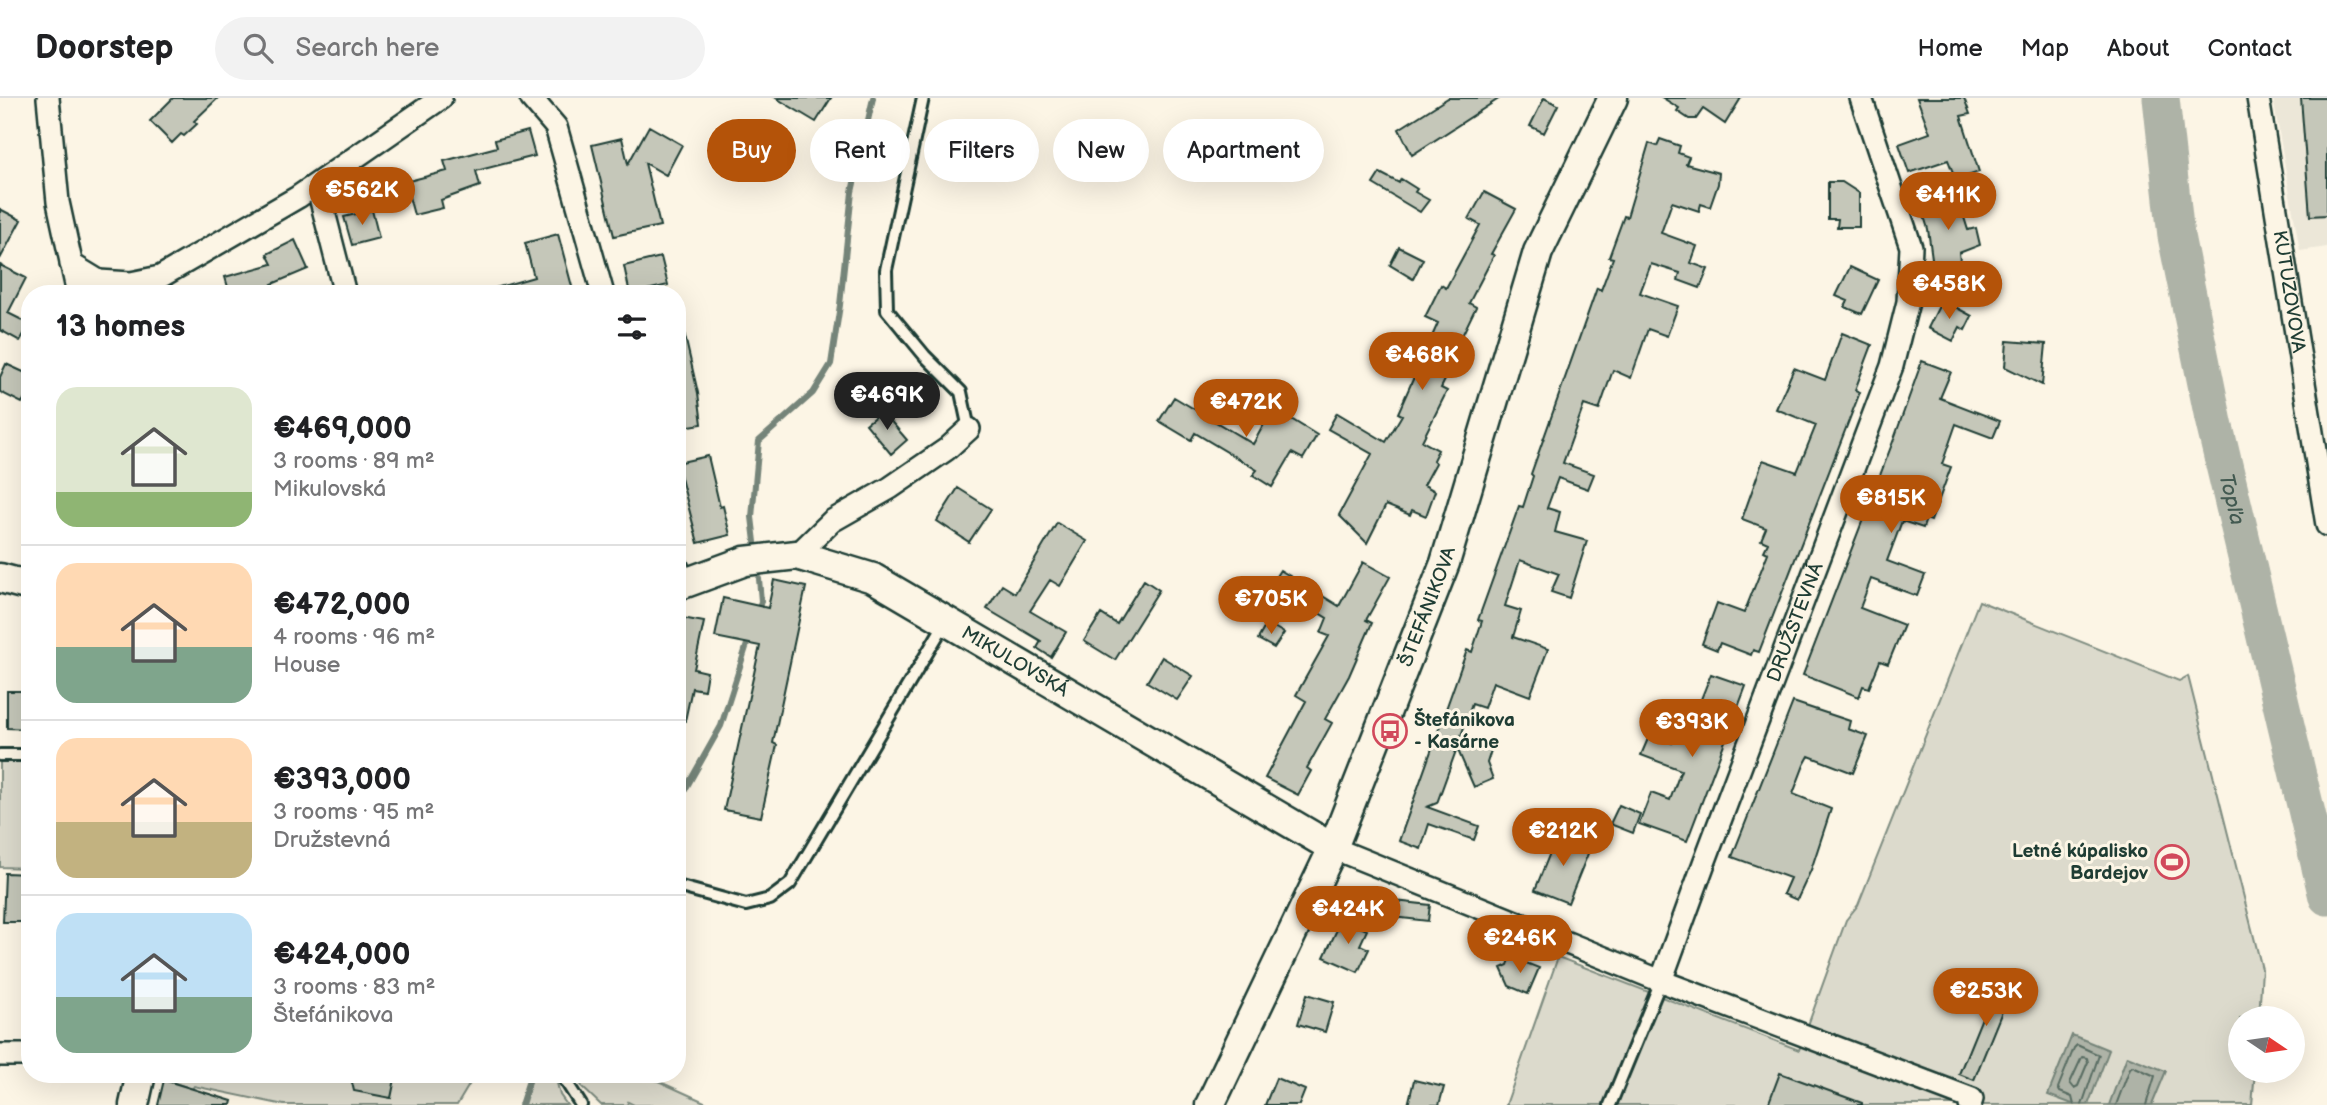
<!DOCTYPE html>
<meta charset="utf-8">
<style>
:root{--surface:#fff;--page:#f2f2f2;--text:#202124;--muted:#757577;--line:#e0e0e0;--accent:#b45309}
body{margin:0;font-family:"Balsamiq Sans",sans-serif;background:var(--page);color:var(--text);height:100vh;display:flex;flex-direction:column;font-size:26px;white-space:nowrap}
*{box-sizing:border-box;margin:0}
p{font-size:23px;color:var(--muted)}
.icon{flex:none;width:38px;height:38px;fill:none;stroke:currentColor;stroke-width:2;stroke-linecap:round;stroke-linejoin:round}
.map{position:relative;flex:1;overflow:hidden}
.side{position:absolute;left:21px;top:187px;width:665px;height:798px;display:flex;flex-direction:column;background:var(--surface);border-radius:28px;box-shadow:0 7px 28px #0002}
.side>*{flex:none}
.guide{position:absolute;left:707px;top:21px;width:665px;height:63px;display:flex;gap:14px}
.needle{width:46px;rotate:103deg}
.fabs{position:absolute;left:2228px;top:908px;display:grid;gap:14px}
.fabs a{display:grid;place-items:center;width:77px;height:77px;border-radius:50%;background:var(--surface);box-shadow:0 7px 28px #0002;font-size:35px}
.price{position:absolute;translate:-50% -60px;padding:0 16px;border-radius:24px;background:var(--accent);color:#fff;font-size:23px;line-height:46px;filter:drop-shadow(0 2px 4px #0008)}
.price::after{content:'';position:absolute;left:50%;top:42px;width:21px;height:16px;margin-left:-10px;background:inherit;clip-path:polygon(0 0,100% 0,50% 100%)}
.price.active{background:#222;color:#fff}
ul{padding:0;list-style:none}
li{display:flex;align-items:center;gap:21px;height:175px;padding:0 35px}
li+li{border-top:2px solid var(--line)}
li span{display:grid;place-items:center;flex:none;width:196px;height:140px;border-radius:21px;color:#555}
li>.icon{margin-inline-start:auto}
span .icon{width:84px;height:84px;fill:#fffc;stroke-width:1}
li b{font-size:30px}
h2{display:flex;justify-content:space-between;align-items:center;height:84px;padding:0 35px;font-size:30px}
.tag{padding:0 24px;border-radius:32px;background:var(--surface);box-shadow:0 7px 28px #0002;font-size:24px;line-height:63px}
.tag.active{background:var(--accent);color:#fff}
header{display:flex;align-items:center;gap:42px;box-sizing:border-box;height:98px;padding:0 35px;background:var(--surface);border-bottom:2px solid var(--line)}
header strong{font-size:33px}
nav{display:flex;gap:38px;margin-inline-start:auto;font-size:24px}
.search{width:490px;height:63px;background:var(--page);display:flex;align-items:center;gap:18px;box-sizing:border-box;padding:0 24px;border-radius:38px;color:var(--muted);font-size:26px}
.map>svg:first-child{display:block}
</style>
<header>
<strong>Doorstep</strong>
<div class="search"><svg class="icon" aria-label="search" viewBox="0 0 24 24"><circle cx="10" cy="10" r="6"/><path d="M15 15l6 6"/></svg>Search here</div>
<nav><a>Home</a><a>Map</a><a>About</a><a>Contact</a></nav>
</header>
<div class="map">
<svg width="2327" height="1007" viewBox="0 0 2327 1007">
<rect width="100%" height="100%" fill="#fcf5e5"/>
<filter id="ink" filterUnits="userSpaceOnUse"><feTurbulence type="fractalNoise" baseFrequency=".0143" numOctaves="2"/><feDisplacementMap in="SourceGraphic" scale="14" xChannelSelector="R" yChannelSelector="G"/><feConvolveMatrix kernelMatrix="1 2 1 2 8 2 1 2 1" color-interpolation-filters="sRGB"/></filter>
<g filter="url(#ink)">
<path fill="#ece7d8" d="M2273 0H2327V149L2300 153Z"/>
<path fill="#dcdacc" stroke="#7e8c80" stroke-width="2" d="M1979 503 2179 583 2188 578 2262 871 2259 920H2240V973H2255L2252 1007H1506L1558 859 1799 952 1846 822 1858 807Z
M0 657H30V770L0 769Z
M167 976 475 977 457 1007H284L194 988 192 991 166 982Z
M533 977H555L560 997 567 1007H524Z
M578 977H645L711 1007H634L628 1004 627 1007H601L582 989Z"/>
<path fill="#aeb3a7" stroke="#758479" stroke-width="2" d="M2072 937 2109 952 2088 1007H2075L2048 997Z
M2127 958 2166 973 2152 1007H2109Z"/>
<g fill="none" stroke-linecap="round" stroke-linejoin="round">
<path stroke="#586c62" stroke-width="2" d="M2082 959 2087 960 2088 964 2078 988 2074 990 2070 985Z
M2074 1007 2072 999 2060 994 2058 990 2074 950 2077 947 2099 957 2082 1007
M2116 1007 2130 970 2133 968 2155 978 2146 1007"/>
<path stroke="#758479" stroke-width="6" d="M755 444 752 419 759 343 813 295 831 266 840 207 852 94 873 0
M758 513 761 503 759 481
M677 706 721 628 749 540
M521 1007 531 976"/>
<path stroke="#aeb3a7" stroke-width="37" id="s1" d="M2161 0 2176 138 2214 325 2327 799"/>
</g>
<path fill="#c5c7b9" stroke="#1f3d34" stroke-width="2" d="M173 0H218L194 23 197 26 184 38 181 36 172 45 150 23Z
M776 0H831L816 24Z
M1448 0H1500L1412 57 1399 31Z
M1544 0 1558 7 1544 35 1530 28Z
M1663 0H1741L1725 26 1703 11 1696 21H1689L1677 13 1679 10Z
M1917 0H1964L1970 16 1961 18 1979 74 1956 82 1948 62 1909 75 1899 46 1930 35Z
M2301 0H2327V117L2310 118Z
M649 28 682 47 666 77 645 65 660 128 614 138 592 47 622 40 628 66Z
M528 33 535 58 476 73 480 88 441 102 443 110 414 117 405 84 447 73 444 63 497 49 495 42Z
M1660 41 1680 48 1678 55 1689 59 1686 66 1719 75 1718 86 1710 109 1701 106 1699 113 1672 104 1661 135 1697 148 1691 165 1708 171 1700 190 1678 182 1680 175 1651 166 1640 195 1678 208 1667 238 1648 231 1631 280 1613 272 1599 312 1584 307 1563 365 1594 376 1588 391 1558 380 1547 410 1560 414 1555 434 1587 443 1569 500 1551 494 1559 476 1520 462 1505 508 1521 513 1513 539 1548 551 1530 598 1493 584 1484 610 1472 606 1461 638 1492 649 1487 665 1493 681 1474 689 1457 650 1437 705 1427 709 1479 728 1474 742 1429 726 1421 751 1399 743 1467 552 1472 554 1482 523 1478 522 1519 408 1523 409 1533 378 1531 376 1597 190 1601 192 1613 160 1609 159 1624 118 1627 119 1649 45 1657 48Z
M1380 75 1399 85 1401 81 1417 91 1415 94 1429 102 1420 114 1373 86Z
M1828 84H1842L1859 95V129H1837L1838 121H1828Z
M1484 94 1516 111 1491 156 1494 157 1469 205 1476 209 1458 246 1462 248 1441 290 1447 293 1422 343 1438 352 1433 362 1436 365 1424 387 1435 393 1426 418 1412 412 1410 417 1386 407 1367 445 1339 417 1372 356 1328 331 1337 315 1386 344 1402 317 1398 315 1438 225 1425 219 1441 187 1446 190 1480 127 1469 121Z
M1956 94 1968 132 1976 130 1980 147 1959 155 1961 171 1934 175 1928 131 1920 105Z
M0 111 21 122 0 161Z
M372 112 379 140 352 147 344 119Z
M558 136 574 196H493L492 191 534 179 525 145Z
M295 142 308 171 272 186 277 196H230L225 179 272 166 267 156Z
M1399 149 1423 161 1413 181 1390 167Z
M661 159 668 187 630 196 624 168Z
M0 167 26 180 8 215 30 226 20 243 0 232Z
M1850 169 1878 182 1862 216 1845 209 1848 203 1836 198Z
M1942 202 1972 218 1965 232 1960 229 1953 243 1928 230Z
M684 234 698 295 702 326 677 330V235Z
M1842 235 1872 247 1855 292 1860 294 1759 554 1753 552 1751 557 1720 545 1717 552 1702 546 1717 505 1744 515 1768 455 1764 453 1768 445 1761 442 1766 430 1742 421 1763 362 1797 374 1816 327 1776 311 1794 270 1825 282Z
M2007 243 2046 246 2042 287 2005 269Z
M1922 263 1951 274 1940 300 2000 323 1993 340 1956 326 1942 366 1951 369 1931 423 1926 421 1923 430 1902 423 1887 463 1925 477 1917 498 1871 481 1860 510 1904 527 1888 566 1880 563 1869 590 1863 588 1859 599 1803 577 1894 341Z
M6 266 30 277V291L22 305 0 294V279Z
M1174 299 1253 346 1273 310 1317 337 1303 361 1292 355 1272 389 1253 377 1257 372 1195 335 1191 342 1159 323Z
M882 313 907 342 891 356 866 326Z
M708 358 720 409 723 408 730 437 698 445 677 365Z
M958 390 991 411 969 444 937 423Z
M1057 425 1087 443 1060 488 1050 482 1030 513 1066 534 1051 559 1037 550 1041 543 987 511 1002 487 1015 495Z
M1363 464 1390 479 1366 522 1372 525 1349 578 1325 621 1332 625 1307 670 1311 673 1298 697 1265 680 1306 603 1296 597 1329 538 1321 535 1327 520 1271 486 1280 472 1339 508Z
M774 482 806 489 773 645 777 647 761 719 724 712 760 548 715 539 723 500 768 510Z
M1144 482 1159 492 1115 562 1084 543 1101 516 1117 526Z
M677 519 704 524 694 571 707 574 704 592 692 590 685 623 677 622Z
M1267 525 1284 535 1274 550 1258 541Z
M1162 559 1193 578 1177 602 1147 584Z
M1711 576 1746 588 1687 743 1639 726 1651 695 1670 702 1681 672 1641 657 1650 636 1672 645 1677 629 1688 634Z
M7 593H30V631L7 630Z
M1793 604 1850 623 1848 631 1868 638 1853 675 1809 658 1804 667 1793 696 1831 711 1811 772 1797 802 1783 796 1790 780 1732 759Z
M1619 707 1640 716 1633 735 1610 726Z
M1558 735 1591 748 1568 805 1535 792Z
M5 775 30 776V824H3Z
M1395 803 1430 807 1428 823 1393 819Z
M1342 821 1367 832 1360 847 1369 851 1358 874 1324 859Z
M1511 859 1539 870 1528 896 1509 888 1501 870 1508 867Z
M1999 878 2014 884 1974 982 1959 976Z
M1307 896 1334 904 1325 934 1298 926Z
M1780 975 1862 1005V1007H1768Z
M350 976H396L391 1000 354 993Z
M1276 980 1305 992 1299 1007H1265Z
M164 982 232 1003 231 1007H158Z
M1414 982 1444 989 1439 1007H1408Z"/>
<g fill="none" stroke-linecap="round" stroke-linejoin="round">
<g stroke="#1f3d34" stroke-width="16">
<path id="service" d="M923 0 886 172 887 212 925 258 961 294 969 331
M0 657H30
M677 788 746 807 770 801 790 786 945 525
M566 976 565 982 581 1007
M1610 1007 1661 883"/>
</g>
<g stroke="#1f3d34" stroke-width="26">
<g id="minor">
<path d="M48 0 58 104 78 196"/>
<path d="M531 0 556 29 603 196"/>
<path id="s2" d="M2258 0 2327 427"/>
<path d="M317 87 345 196"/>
<path d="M71 166 99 183 131 185 160 179 298 99 441 0"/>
<path d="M797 457 832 423 890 390 947 351 969 331"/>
<path d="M677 468 683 486"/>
<path d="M1333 750 1661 883 1972 1001 1970 1007"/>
<path id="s3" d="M1661 883 1704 765 1892 268 1908 204 1911 149 1861 0"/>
<path d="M0 957H30"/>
</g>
</g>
<g stroke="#1f3d34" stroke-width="33">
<g id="tertiary">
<path d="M0 480 30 488"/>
<path id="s4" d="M677 488 745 463 797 457 873 480 1333 750"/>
<path d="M134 1007 141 976"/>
<path id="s5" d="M1210 1007 1333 750 1445 465 1538 154 1613 0"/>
</g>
</g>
<use href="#service" stroke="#fcf5e5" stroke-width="10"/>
<use href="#minor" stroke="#fcf5e5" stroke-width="21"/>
<use href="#tertiary" stroke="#fcf5e5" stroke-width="28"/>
</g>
</g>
<defs>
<g id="bus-ring" transform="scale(1.75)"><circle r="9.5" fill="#fcf5e5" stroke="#d1495b" stroke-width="1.5"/><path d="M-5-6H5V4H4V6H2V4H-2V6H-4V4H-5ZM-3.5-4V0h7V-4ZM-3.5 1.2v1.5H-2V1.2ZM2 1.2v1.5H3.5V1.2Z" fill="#d1495b"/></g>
<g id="stadium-ring" transform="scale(1.75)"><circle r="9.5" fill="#fcf5e5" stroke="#d1495b" stroke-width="1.5"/><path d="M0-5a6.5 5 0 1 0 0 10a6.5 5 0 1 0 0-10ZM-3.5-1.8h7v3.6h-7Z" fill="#d1495b"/></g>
</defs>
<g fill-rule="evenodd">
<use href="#bus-ring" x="1390" y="633"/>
<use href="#stadium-ring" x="2172" y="764"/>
</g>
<g text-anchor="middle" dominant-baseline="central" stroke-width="6" stroke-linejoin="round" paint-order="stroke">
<g font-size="19" fill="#1f3d34" stroke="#fcf5e5">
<text stroke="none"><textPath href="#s2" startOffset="196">KUTUZOVOVA</textPath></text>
<text stroke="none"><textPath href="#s5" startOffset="544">ŠTEFÁNIKOVA</textPath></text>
<text stroke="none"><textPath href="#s3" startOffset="383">DRUŽSTEVNÁ</textPath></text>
<text stroke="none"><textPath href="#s4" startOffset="369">MIKULOVSKÁ</textPath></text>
</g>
<g font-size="19" font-weight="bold" fill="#1f3d34" stroke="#fcf5e5" text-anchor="start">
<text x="1414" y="622">Štefánikova<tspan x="1414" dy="22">- Kasárne</tspan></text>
<text x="2148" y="753" text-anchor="end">Letné kúpalisko<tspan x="2148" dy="22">Bardejov</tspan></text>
</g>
<g font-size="21" font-style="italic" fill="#435a51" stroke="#fcf5e5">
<text stroke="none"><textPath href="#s1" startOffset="408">Topľa</textPath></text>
</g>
</g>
</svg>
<div class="fabs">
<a><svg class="needle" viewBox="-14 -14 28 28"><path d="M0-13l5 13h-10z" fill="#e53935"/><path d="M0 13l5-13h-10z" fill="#757577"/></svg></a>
</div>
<b class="price" style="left:362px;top:129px">€562K</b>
<b class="price" style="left:1948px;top:134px">€411K</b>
<b class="price" style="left:1949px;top:223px">€458K</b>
<b class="price" style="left:1422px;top:294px">€468K</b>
<b class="price active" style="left:887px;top:334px">€469K</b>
<b class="price" style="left:1246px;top:341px">€472K</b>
<b class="price" style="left:1891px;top:437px">€815K</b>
<b class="price" style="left:1271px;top:538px">€705K</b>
<b class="price" style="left:1692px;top:661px">€393K</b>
<b class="price" style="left:1563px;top:770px">€212K</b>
<b class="price" style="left:1348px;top:848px">€424K</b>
<b class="price" style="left:1520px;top:877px">€246K</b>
<b class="price" style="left:1986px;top:930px">€253K</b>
<div class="guide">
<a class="tag active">Buy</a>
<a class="tag">Rent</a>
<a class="tag">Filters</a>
<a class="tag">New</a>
<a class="tag">Apartment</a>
</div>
<section class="side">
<h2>13 homes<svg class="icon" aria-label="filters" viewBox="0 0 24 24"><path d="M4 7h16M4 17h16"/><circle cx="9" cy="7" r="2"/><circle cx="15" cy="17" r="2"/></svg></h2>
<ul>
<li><span style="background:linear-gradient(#dfe7d0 75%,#8fb573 0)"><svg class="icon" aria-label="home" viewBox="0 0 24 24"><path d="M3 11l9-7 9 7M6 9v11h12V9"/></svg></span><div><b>€469,000</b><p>3 rooms · 89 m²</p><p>Mikulovská</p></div></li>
<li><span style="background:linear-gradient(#ffd9b3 60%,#7fa58c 0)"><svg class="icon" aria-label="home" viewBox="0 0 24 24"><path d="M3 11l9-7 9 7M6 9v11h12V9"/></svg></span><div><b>€472,000</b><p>4 rooms · 96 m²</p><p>House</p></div></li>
<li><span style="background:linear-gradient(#ffd9b3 60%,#c2b280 0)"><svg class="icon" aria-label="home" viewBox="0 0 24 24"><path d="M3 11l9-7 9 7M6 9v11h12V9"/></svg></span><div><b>€393,000</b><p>3 rooms · 95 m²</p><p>Družstevná</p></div></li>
<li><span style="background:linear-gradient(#bfe0f5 60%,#7fa58c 0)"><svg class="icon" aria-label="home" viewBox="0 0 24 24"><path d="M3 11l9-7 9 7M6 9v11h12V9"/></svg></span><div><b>€424,000</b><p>3 rooms · 83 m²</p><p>Štefánikova</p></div></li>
</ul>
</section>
</div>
